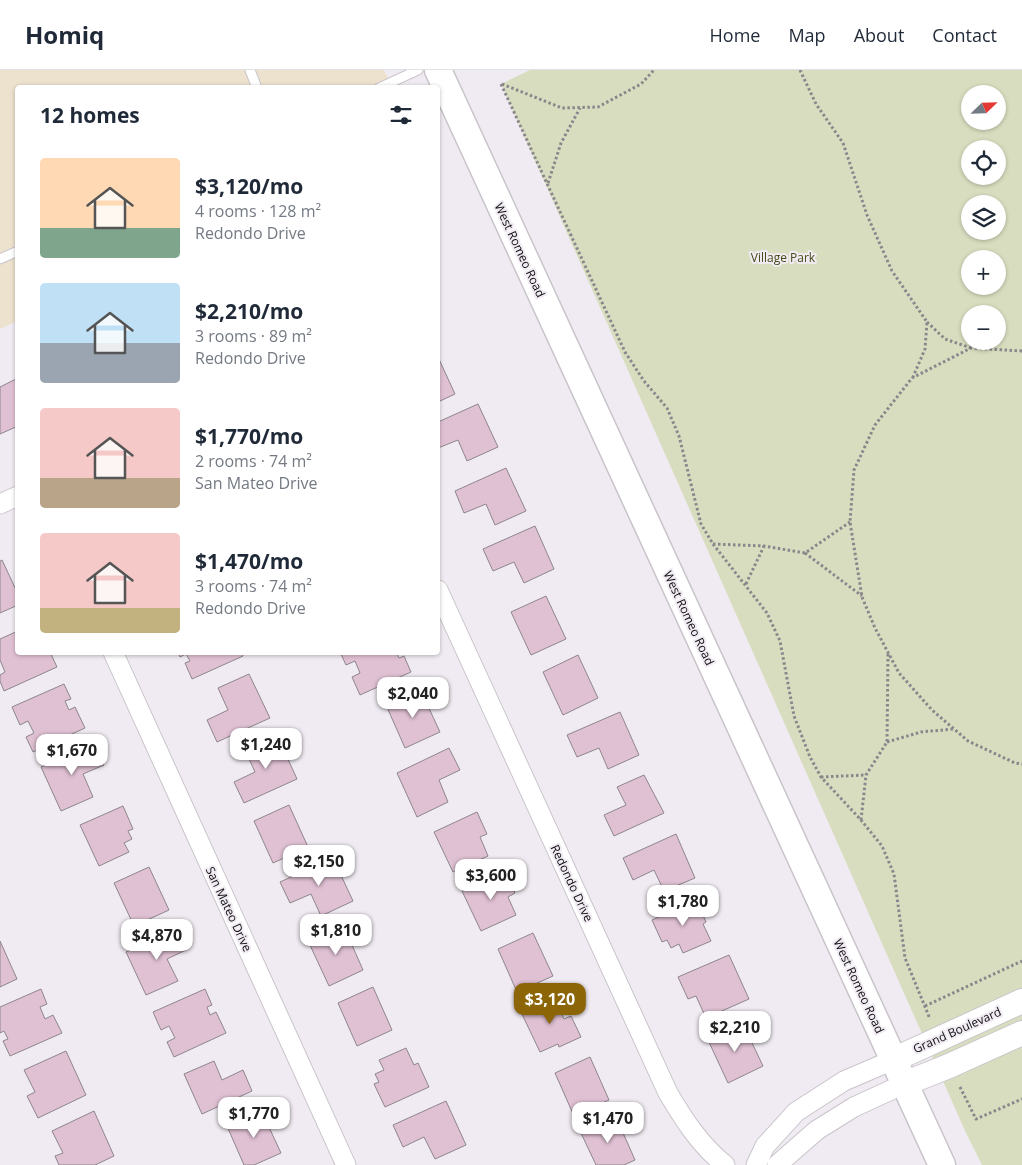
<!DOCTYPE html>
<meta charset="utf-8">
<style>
:root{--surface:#fff;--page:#f2f2f3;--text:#1f2937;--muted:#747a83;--line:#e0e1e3;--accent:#8c6506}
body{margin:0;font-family:"Open Sans",sans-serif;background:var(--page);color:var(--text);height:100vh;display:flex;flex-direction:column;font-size:19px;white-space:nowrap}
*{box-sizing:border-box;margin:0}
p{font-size:16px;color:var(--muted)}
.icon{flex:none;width:28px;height:28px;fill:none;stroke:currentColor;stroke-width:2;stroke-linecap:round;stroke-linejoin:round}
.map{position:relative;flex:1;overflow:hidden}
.sheet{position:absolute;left:15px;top:15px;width:425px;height:570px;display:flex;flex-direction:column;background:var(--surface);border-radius:5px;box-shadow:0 1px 4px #0004}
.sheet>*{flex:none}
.needle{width:32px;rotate:67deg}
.controls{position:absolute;left:961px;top:15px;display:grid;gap:10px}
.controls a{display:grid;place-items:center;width:45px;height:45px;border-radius:50%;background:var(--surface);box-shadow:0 1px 4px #0004;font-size:25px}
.price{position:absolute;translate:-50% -42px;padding:0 11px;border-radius:10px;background:#fff;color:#222;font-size:16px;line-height:32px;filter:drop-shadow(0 1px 2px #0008)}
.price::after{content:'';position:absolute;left:50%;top:30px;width:15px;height:11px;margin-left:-8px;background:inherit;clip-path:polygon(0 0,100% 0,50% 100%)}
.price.active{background:var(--accent);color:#fff}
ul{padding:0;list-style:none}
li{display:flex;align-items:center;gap:15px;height:125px;padding:0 25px}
li span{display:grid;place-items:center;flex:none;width:140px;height:100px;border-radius:5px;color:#555}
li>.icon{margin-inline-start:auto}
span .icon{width:60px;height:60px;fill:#fffc;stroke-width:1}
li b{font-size:21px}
h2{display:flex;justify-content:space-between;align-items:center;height:60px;padding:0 25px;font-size:21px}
header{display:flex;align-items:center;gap:30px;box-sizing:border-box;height:70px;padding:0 25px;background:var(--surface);border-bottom:1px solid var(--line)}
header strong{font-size:24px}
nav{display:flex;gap:28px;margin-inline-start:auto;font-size:18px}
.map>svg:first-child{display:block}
</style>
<header>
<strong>Homiq</strong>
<nav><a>Home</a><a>Map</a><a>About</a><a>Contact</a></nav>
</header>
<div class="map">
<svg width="1022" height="1095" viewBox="0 0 1022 1095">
<rect width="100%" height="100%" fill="#f0ebf2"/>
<path fill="#ece2cd" d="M0 0H384L392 17 18 18 17 251 0 259Z"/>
<path fill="#d9ddbf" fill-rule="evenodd" d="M530 0H1022V1095H982L966 1063 501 14ZM970 24H998V51H970ZM970 79H998V106H970ZM970 134H998V161H970ZM970 189H998V216H970ZM970 244H998V271H970Z"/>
<path fill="#e0c1d4" stroke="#8d868b" d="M438 287 455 324 438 332Z
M16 309 18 314V356L0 364V317Z
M478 334 498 377 467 391 458 370 438 378V352Z
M506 398 526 441 495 455 486 434 464 443 455 421Z
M535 456 554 499 524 513 514 492 493 501 483 479Z
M2 490 18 524V535L0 543V491Z
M546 526 566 569 531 585 511 542Z
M18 561V582H50L57 597 4 621 0 611V605L5 602 0 590V569Z
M178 582H242L243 586 192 609 185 593 190 591 186 584 180 587Z
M340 582H396L399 588 404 586 411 602 360 625 352 607 360 603 355 591 346 595Z
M578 585 598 628 563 645 543 602Z
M249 604 270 648 217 672 207 650 228 640 218 618Z
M64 614 71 629 65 631 69 640 75 637 85 658 33 682 26 667 34 663 28 651 20 655 12 637Z
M420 619 440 662 405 678 386 635Z
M620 642 639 685 608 699 599 678 577 687 567 665Z
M277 665 297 709 244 733 234 712 255 702 245 680Z
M94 673 104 695 83 704 93 727 61 741 41 697Z
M449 678 460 700 439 710 448 732 417 747 397 703Z
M644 705 664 743 614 766 604 745 626 735 617 717Z
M289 735 308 777 273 793 254 751Z
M123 736 133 759 128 761 132 769 124 773 129 782 99 796 80 755Z
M477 742 487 764 480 767 488 786 453 802 434 762Z
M676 764 695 808 664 821 654 800 633 810 623 788Z
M333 788 353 831 321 846 311 824 290 833 280 812Z
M149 797 169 840 134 856 114 813Z
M505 801 515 823 508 827 516 845 481 861 462 821Z
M696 830 706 852 703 854 711 871 683 883 679 874 671 878 667 870 662 872 652 850Z
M344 857 363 900 329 916 309 873Z
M178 858 188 879 167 889 178 911 146 925 126 882Z
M533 863 553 906 517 922 498 879Z
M0 871 17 909 0 917Z
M729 885 749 929 706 948 696 926 688 929 678 907Z
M373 917 392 960 357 976 338 933Z
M41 919 47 934 40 937 45 949 53 945 62 963 10 986 3 971 8 969 4 961 0 963V937Z
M205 919 212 935 207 937 210 945 216 942 226 963 174 987 167 972 175 968 169 956 161 960 153 942Z
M554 927 564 949 571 946 581 967 559 977 558 974 540 982 521 942Z
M743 954 763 996 728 1013 708 970Z
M406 978 414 995 418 993 429 1017 385 1037 374 1014 379 1012 375 1004 384 1000 379 990Z
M66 981 86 1025 38 1048 27 1026 35 1022 24 1000Z
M590 987 609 1030 574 1046 555 1003Z
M214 991 222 1010 243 1000 252 1021 202 1044 184 1004Z
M446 1031 466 1075 435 1089 424 1067 403 1077 393 1055Z
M261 1040 281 1083 254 1095H244L227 1056Z
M94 1041 114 1086 95 1095H59L55 1086 63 1083 52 1061Z
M616 1047 635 1090 624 1095H596L581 1063Z"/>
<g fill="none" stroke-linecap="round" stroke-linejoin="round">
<g stroke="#c9c4ca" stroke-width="11">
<path id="service" d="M250 0 257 18
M379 18 418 0
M0 189 18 181"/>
</g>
<g stroke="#c9c4ca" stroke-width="21">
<path id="minor" d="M0 434 18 426
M438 520 668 1023C684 1050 700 1075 725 1095
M113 582 346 1095
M756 1095 765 1076 796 1042 844 1011 893 990
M777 1095 817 1060 854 1037 904 1014"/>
</g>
<g stroke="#c9c4ca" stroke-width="26">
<path id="tertiary" d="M893 990 1022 931
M904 1014 949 996 1022 963"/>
</g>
<g stroke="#c9c4ca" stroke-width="29">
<path id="secondary" d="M438 0 942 1095"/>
</g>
<path stroke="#8a878c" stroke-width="3" stroke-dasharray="2.5 2.5" stroke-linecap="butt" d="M800 0 816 34 843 73 867 145 892 201 927 252 925 279 913 307
M501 14 625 282 644 311 667 338 679 366 701 454 713 474 767 543 780 571 794 646 810 687 821 707 861 750 882 776 894 804 905 888 930 949
M502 14 562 38 598 37 641 14 654 0
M548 113 561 73 580 38
M927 252 945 269 971 278
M1022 281 971 278 912 308 875 355 854 400 850 452 862 527 875 558 899 603 932 640 968 671 1015 693 1022 694
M713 474 764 476 805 483 850 452
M805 483 862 526
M746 514 764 476
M887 672 921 662 953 659
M821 707 866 705
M861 750 866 705 887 672 888 583
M925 936 1022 891
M960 1017 976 1049 1022 1029"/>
<use href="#service" stroke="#fff" stroke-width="9"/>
<use href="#minor" stroke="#fff" stroke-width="19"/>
<use href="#tertiary" stroke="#fff" stroke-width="24"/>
<use href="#secondary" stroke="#fff" stroke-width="26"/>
</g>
<g text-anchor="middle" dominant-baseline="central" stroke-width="4" stroke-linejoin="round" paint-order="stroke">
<g font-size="12" fill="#0f0d10" stroke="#f0ebf2">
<text transform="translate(520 180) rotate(65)">West Romeo Road</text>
<text transform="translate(689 548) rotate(65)">West Romeo Road</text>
<text transform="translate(572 813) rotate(65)">Redondo Drive</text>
<text transform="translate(229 839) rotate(65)">San Mateo Drive</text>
<text transform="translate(859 916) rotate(65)">West Romeo Road</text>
<text transform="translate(957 960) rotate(-24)">Grand Boulevard</text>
</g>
<g font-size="12" fill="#464a16" stroke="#f0ebf2">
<text x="783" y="187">Village Park</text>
</g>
</g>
</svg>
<div class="controls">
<a><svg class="needle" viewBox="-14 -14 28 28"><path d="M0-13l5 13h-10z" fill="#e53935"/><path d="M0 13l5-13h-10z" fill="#747a83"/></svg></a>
<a><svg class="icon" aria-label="locate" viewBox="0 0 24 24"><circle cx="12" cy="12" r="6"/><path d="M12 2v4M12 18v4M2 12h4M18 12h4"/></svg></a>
<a><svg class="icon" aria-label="layers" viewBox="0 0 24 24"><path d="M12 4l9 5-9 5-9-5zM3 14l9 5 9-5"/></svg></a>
<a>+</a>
<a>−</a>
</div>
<b class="price" style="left:413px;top:649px">$2,040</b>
<b class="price" style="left:266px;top:700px">$1,240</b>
<b class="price" style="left:72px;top:706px">$1,670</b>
<b class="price" style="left:319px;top:817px">$2,150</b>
<b class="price" style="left:491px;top:831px">$3,600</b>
<b class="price" style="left:683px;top:857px">$1,780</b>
<b class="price" style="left:336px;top:886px">$1,810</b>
<b class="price" style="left:157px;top:891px">$4,870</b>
<b class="price active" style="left:550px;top:955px">$3,120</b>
<b class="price" style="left:735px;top:983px">$2,210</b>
<b class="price" style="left:254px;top:1069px">$1,770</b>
<b class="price" style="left:608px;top:1074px">$1,470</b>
<section class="sheet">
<h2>12 homes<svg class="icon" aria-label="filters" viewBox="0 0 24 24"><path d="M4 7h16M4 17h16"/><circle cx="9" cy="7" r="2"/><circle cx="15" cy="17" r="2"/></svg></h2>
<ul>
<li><span style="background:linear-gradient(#ffd9b3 70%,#7fa58c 0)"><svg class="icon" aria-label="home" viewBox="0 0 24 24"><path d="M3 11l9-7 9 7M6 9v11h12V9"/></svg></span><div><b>$3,120/mo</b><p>4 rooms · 128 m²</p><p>Redondo Drive</p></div></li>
<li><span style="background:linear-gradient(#bfe0f5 60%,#9aa5b1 0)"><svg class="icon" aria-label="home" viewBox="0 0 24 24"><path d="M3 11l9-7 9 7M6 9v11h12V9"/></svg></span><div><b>$2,210/mo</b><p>3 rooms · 89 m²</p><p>Redondo Drive</p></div></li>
<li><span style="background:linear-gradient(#f6c9c9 70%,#b9a48a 0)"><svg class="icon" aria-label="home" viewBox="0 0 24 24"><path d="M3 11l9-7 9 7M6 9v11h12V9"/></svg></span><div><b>$1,770/mo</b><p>2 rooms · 74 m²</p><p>San Mateo Drive</p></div></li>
<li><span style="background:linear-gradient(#f6c9c9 75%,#c2b280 0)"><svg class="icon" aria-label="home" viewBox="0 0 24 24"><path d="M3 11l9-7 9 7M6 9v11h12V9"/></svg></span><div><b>$1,470/mo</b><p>3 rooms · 74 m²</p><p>Redondo Drive</p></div></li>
</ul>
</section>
</div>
